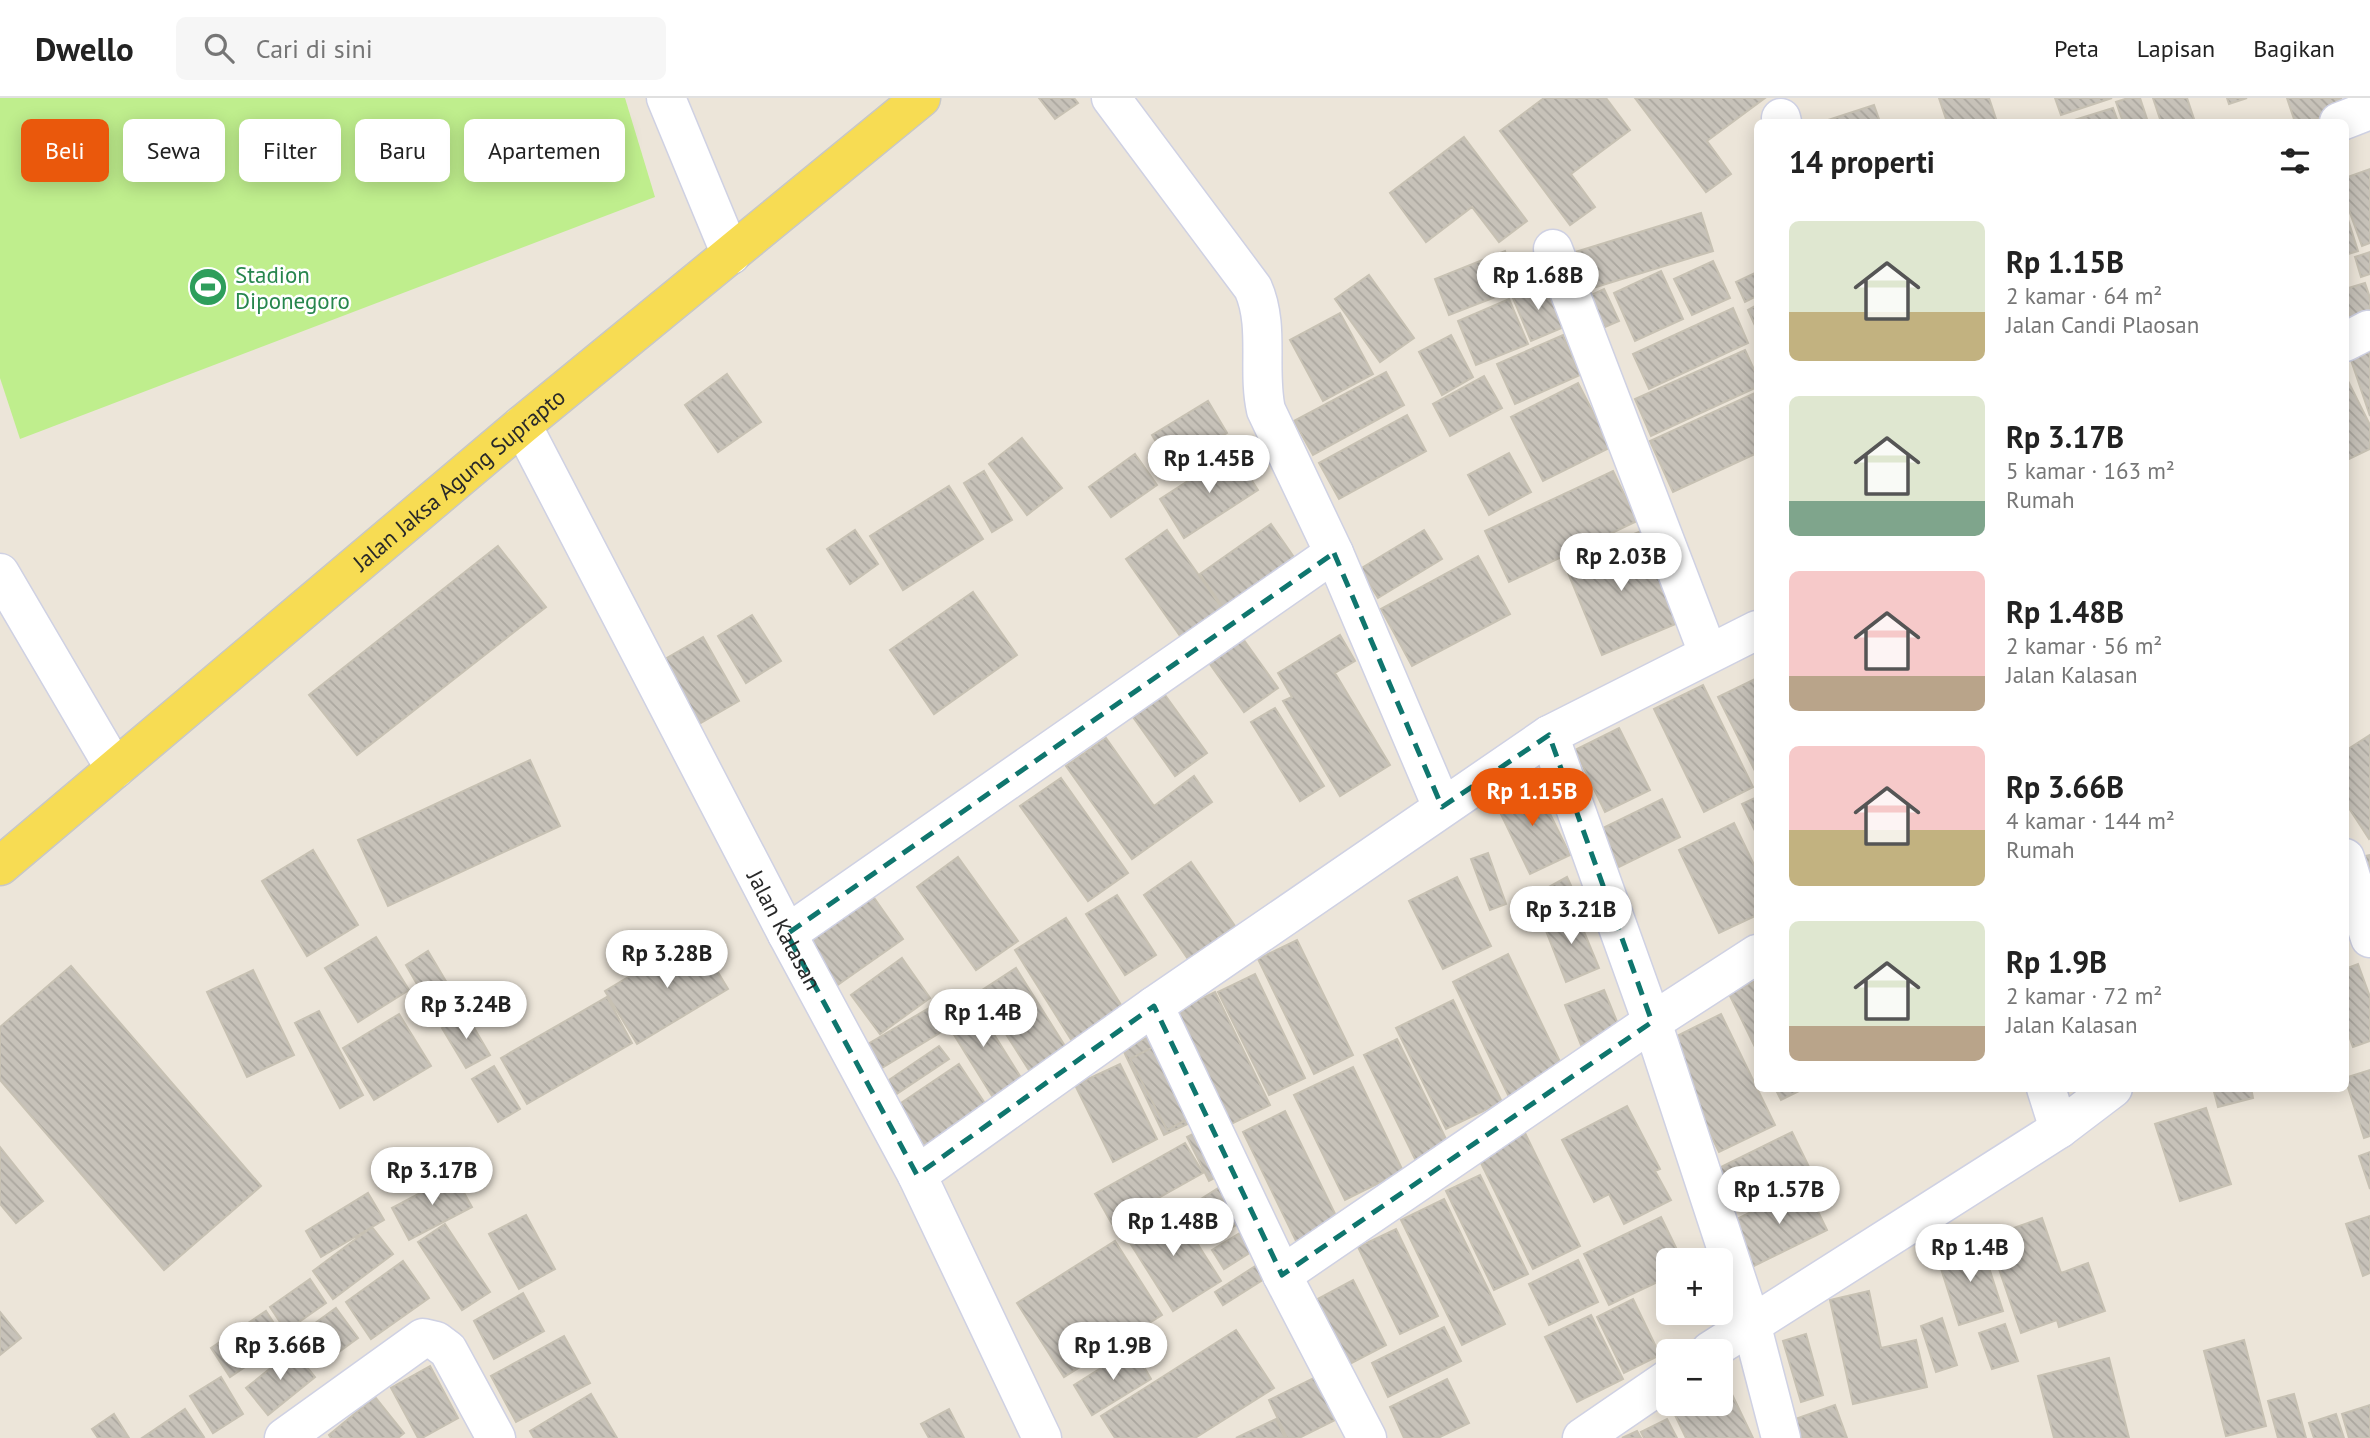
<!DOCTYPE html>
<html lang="id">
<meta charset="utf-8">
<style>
:root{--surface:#fff;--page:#f6f6f6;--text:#222;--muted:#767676;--line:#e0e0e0;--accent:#ea580c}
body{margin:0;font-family:"PT Sans",sans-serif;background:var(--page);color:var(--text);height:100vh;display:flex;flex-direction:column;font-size:26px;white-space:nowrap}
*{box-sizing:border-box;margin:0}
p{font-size:23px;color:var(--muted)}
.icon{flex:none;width:38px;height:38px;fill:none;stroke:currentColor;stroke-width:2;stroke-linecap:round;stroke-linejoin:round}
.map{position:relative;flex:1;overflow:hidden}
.details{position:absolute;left:1754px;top:21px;width:595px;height:973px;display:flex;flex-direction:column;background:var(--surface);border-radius:10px;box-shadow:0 4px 18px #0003}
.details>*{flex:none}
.hud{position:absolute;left:21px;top:21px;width:665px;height:63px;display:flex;gap:14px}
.controls{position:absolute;left:1656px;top:1150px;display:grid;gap:14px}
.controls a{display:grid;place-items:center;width:77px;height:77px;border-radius:10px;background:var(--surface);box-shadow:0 4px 18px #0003;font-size:35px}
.price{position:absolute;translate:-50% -60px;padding:0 16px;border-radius:24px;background:#fff;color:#222;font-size:23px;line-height:46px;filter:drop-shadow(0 2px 4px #0008)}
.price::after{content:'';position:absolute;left:50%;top:42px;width:21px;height:16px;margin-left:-10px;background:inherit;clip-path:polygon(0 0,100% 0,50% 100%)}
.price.on{background:var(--accent);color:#fff}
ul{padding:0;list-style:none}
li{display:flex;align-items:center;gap:21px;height:175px;padding:0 35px}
li span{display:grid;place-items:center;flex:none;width:196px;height:140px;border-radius:10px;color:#555}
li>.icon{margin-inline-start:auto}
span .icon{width:84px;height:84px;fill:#fffc;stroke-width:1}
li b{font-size:30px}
h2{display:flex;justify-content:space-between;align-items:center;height:84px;padding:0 35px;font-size:30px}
.pill{padding:0 24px;border-radius:10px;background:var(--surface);box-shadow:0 4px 18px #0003;font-size:24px;line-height:63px}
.pill.on{background:var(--accent);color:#fff}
header{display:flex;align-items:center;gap:42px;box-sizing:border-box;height:98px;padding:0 35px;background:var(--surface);border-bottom:2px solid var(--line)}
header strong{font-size:33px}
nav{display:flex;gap:38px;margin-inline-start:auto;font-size:24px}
.search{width:490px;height:63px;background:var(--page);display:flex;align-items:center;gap:18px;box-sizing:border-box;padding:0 24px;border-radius:10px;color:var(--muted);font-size:26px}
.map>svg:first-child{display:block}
</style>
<header>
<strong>Dwello</strong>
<div class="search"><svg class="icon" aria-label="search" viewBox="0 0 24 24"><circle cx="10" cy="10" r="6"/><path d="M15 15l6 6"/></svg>Cari di sini</div>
<nav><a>Peta</a><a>Lapisan</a><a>Bagikan</a></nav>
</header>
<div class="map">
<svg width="2370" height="1340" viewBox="0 0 2370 1340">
<defs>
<pattern id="building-back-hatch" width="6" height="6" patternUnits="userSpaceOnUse" patternTransform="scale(1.75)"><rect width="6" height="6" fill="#c7c2b9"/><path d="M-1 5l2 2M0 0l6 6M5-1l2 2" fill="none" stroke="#aba79f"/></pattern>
</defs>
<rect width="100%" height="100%" fill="#ece5d9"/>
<path fill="#bfee8d" d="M0 0H625L655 99 20 341 0 280Z"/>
<path fill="url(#building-back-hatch)" stroke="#c7c1b3" stroke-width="2" d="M1039 0H1074L1078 5 1055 21Z
M1544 0H1606L1630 32 1571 76 1595 109 1570 127 1500 33Z
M1635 0H1765L1707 43 1731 76 1706 94Z
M1939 0H1989L1997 24H1947Z
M2055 0H2112L2061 17Z
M2128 0H2140L2148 24H2123L2116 4Z
M2153 0H2187L2195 24H2161Z
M2227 0H2247L2229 6Z
M2287 0H2341L2345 12 2307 24H2295Z
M1874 7 1880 24H1822Z
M2113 10 2118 24H2068Z
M1464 39 1527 123 1499 144 1472 109 1426 144 1390 95Z
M2370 71V145L2362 148 2345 101V80Z
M2345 112 2358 153 2345 157Z
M1701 115 1713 153 1580 194 1569 156Z
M1505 153 1519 190 1449 217 1435 181Z
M2370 154V176L2361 179 2355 159Z
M1713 163 1730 200 1692 217 1674 181Z
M1661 173 1683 221 1635 243 1614 195Z
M1757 174V198L1745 204 1736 184Z
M1369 177 1414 240 1380 264 1335 201Z
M2365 185 2370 200V215L2351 221 2345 205V191Z
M1546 186 1564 229 1531 243 1513 200Z
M1604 191 1619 223 1598 232 1583 201Z
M1509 201 1528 246 1476 267 1458 223Z
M1757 207V232L1748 212Z
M1733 210 1748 245 1649 291 1633 256Z
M1340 215 1373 276 1323 303 1290 242Z
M1451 237 1473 279 1442 297 1419 254Z
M1563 237 1580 277 1515 306 1497 266Z
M1745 252 1757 278V289L1651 338 1635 301Z
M2370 252V318L2350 259Z
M1386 274 1404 307 1313 357 1294 323Z
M727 276 761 324 718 354 685 307Z
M2345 277 2370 327V351L2345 363Z
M1484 278 1502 310 1450 338 1433 306Z
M1578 285 1611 349 1543 383 1511 319Z
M1757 294V355L1673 394 1650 343Z
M1208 303 1227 335 1171 369 1152 337Z
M1407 317 1426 353 1339 401 1319 365Z
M1022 340 1062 390 1027 417 989 366Z
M1233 354 1258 392 1184 440 1160 401Z
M1509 355 1531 394 1489 417 1468 377Z
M1135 356 1157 387 1111 419 1089 389Z
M984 373 1012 422 992 434 964 385Z
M1613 373 1637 423 1509 484 1485 433Z
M949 388 983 441 903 492 870 438Z
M1271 426 1298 465 1227 515 1200 476Z
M855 432 878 466 850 486 827 451Z
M1167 432 1224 513 1183 542 1126 461Z
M1424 432 1442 461 1378 500 1360 471Z
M1641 433 1678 525 1602 557 1564 465Z
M498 448 546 509 357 657 309 597Z
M1478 458 1510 516 1412 568 1381 511Z
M973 494 1017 557 934 616 890 552Z
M752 517 781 563 746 585 718 538Z
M1340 537 1355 563 1335 575 1390 667 1340 698 1283 603 1292 599 1278 575Z
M1241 538 1278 590 1244 614 1207 562Z
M703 539 739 603 694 629 658 565Z
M1757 580V677L1718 599Z
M1703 587 1753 689 1704 714 1654 611Z
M1165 597 1207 655 1175 678 1133 619Z
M1275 610 1324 688 1300 703 1251 624Z
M1619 630 1650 692 1605 714 1575 652Z
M2370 637V740L2369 741 2345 704V653Z
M1106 640 1154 708 1194 678 1212 704 1132 761 1066 668Z
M530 662 560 728 388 808 358 742Z
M1061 680 1128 775 1088 803 1020 708Z
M1535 685 1570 757 1530 776 1495 704Z
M1757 699V737L1742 706Z
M1662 701 1680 739 1619 769 1601 731Z
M1734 725 1757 773V817L1719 835 1679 752Z
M313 752 358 827 307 858 262 783Z
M1488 755 1506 806 1490 812 1471 761Z
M2370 757V798L2360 759Z
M958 759 1018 843 976 872 917 789Z
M1191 764 1235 828 1188 861 1144 797Z
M1457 779 1491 848 1443 871 1409 803Z
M1567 779 1575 796 1534 818 1525 802Z
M870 794 903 841 836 888 803 842Z
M1117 797 1156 857 1125 877 1086 816Z
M1575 812 1599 870 1566 884 1543 825Z
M1066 820 1123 910 1072 943 1015 852Z
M696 838 728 891 637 946 605 893Z
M376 839 409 892 358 924 325 870Z
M1297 842 1353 957 1314 976 1258 861Z
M428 853 460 907 437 921 406 867Z
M1508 856 1566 976 1511 1003 1453 884Z
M902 860 930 900 880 936 851 897Z
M2358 866 2370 899V943L2353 949 2345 927V871Z
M71 868 261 1088 164 1172 0 982V929Z
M1016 870 1070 956 1034 980 979 894Z
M253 872 294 957 247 979 207 894Z
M1255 876 1305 980 1269 997 1218 894Z
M1757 882V953L1729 896Z
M1604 892 1620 931 1581 947 1565 907Z
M1215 894 1270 1007 1227 1028 1172 915Z
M607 899 632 945 527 1006 501 960Z
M972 901 1023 983 994 1001 943 919Z
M1453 902 1502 1004 1446 1031 1396 930Z
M929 910 943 933 875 974 861 950Z
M319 913 363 997 340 1010 295 925Z
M399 916 431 968 374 1002 343 950Z
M466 916 490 957 466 970 442 930Z
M1721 916 1775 1027 1719 1054 1665 944Z
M1152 937 1194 1023 1164 1037 1123 952Z
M1397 941 1449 1047 1416 1063 1364 957Z
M939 948 949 961 895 997 886 984Z
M1155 948 1192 1019 1167 1032 1130 961Z
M959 966 988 1010 926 1050 898 1007Z
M1120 966 1157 1041 1113 1064 1075 987Z
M494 968 520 1011 498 1024 472 981Z
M1353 969 1403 1073 1345 1102 1294 997Z
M2370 972V1038L2364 1040 2345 980Z
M1775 990H1805L1781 1002Z
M2213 990H2251L2253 1000 2218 1009Z
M1627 1008 1660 1071 1655 1073 1671 1102 1624 1126 1609 1096 1594 1104 1562 1042Z
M2206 1010 2231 1086 2180 1103 2155 1026Z
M1285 1013 1340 1126 1298 1147 1243 1034Z
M1209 1028 1230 1072 1209 1083 1187 1039Z
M1524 1033 1580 1148 1533 1171 1477 1057Z
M1792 1034 1812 1075 1735 1113 1715 1072Z
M1185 1045 1203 1075 1112 1126 1095 1096Z
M0 1049 43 1103 16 1125 0 1106Z
M2370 1054V1091L2359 1058Z
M454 1077 472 1109 409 1142 392 1110Z
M1480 1077 1528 1176 1494 1192 1446 1093Z
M1805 1087 1827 1132 1752 1169 1731 1124Z
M1220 1089 1241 1124 1207 1145 1185 1111Z
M368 1095 384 1122 321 1159 306 1133Z
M1444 1101 1505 1226 1462 1247 1401 1122Z
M1173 1107 1221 1183 1173 1213 1125 1137Z
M526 1117 555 1171 519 1191 489 1136Z
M2370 1118V1175L2363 1178 2346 1126Z
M1661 1119 1682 1162H1668V1179L1609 1207 1584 1156Z
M2042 1120 2061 1175 2088 1165 2105 1213 2059 1229 2057 1222 2021 1235 1988 1139Z
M445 1126 490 1194 462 1212 418 1144Z
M372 1129 393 1156 333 1201 313 1173Z
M1396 1131 1438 1218 1400 1236 1358 1149Z
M1245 1132 1256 1151 1224 1171 1212 1152Z
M1115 1143 1162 1217 1064 1279 1017 1205Z
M1981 1145 2003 1213 1959 1227 1937 1158Z
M1578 1162 1598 1204 1549 1227 1529 1186Z
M403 1163 429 1200 371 1241 346 1204Z
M1260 1165 1269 1178 1223 1207 1215 1194Z
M310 1181 326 1205 286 1233 270 1209Z
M1353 1182 1386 1247 1346 1268 1314 1203Z
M1869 1193 1881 1250 1916 1242 1927 1289 1853 1306 1830 1202Z
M523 1195 544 1233 494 1261 474 1223Z
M1633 1201 1660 1257 1624 1275 1597 1219Z
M336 1210 358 1240 318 1269 296 1239Z
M266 1213 285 1242 230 1279 211 1250Z
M0 1214 21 1240 0 1257Z
M1591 1217 1623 1281 1577 1304 1545 1239Z
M1942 1220 1957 1267 1936 1274 1921 1228Z
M2005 1226 2018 1263 1992 1271 1979 1235Z
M1444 1229 1461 1263 1388 1299 1372 1265Z
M1236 1232 1274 1290 1195 1340H1115L1101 1318Z
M1806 1236 1823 1297 1801 1304 1783 1243Z
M564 1238 590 1285 516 1324 491 1278Z
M2244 1242 2266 1328 2226 1338 2204 1253Z
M1133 1250 1151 1281 1092 1317 1074 1287Z
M293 1252 315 1279 268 1317 246 1290Z
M2109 1260 2129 1340H2054L2038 1278Z
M430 1268 458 1320 422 1340H418L391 1290Z
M1328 1273 1349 1315 1299 1340H1287L1269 1302Z
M221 1279 243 1316 213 1335 190 1298Z
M1447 1281 1469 1325 1438 1340H1404L1390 1309Z
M1727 1286 1753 1340H1686L1673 1313 1687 1306H1720V1290Z
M591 1296 617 1340H534L530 1333Z
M2294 1296 2306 1340H2278L2268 1303Z
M375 1299 404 1335 398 1340H331L329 1337Z
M1835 1307 1847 1340H1802L1795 1321Z
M2370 1307V1340H2349L2342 1316Z
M185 1311 204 1339 202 1340H142Z
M949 1311 964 1340H929L921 1326Z
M114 1316 129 1340H98L92 1331Z
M2336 1316 2344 1340H2314L2309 1325Z
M1276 1321 1285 1340H1236Z
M1667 1321 1677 1340H1644L1641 1334Z
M1637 1333 1641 1340H1622Z"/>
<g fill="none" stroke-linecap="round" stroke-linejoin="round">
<g stroke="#cfd1e3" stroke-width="41">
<g id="minor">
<path d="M666 0 731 157"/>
<path d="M1111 0 1253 190C1270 228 1257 272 1266 312L1334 455 1442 709"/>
<path d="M1781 20 1782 24"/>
<path d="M2339 24 2370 12"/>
<path d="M1553 151 1708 555"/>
<path d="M2345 244 2368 232"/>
<path id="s1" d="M522 327 787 836 917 1077 1042 1340"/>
<path d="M0 475 115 671"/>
<path d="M1549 637 1652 924 1751 1225 1781 1340"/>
<path d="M2345 760 2370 840"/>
<path d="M787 836 1334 455"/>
<path d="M1154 908 1282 1177 1367 1340"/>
<path d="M2046 990 2059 1031"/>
<path d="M917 1077 1154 908 1549 637 1757 532"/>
<path d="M1282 1177 1652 924 1757 856"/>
<path d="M1710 1253 2059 1031 2113 990"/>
<path d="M284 1340 423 1240 436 1243 448 1252 496 1340"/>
<path d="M1582 1340 1668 1281"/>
</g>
</g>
<g stroke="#c7c7c7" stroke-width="41">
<g id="major">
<path id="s2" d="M0 768 522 327 921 0"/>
</g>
</g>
<use href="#minor" stroke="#fff" stroke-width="38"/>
<use href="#major" stroke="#f7dc53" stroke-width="38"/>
</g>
<path fill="none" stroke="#0f766e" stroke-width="5" stroke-dasharray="14 9" stroke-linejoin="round" d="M1334 455 1442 709 1549 637 1652 924 1282 1177 1154 908 917 1077 787 836Z"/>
<defs>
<g id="stadium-disc" transform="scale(2.0125)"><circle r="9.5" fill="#2e9e5b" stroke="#fff"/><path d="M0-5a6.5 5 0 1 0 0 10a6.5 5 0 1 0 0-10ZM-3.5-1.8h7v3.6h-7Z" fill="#fff"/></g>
</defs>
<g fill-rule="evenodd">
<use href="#stadium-disc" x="208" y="189"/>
</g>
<g text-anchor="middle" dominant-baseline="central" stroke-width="5" stroke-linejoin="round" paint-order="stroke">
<g font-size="23" fill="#27864d" stroke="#fff" text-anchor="start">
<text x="235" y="176">Stadion<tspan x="235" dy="26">Diponegoro</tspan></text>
</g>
<g font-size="23" fill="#292929" stroke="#fff">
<text stroke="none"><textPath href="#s2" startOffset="600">Jalan Jaksa Agung Suprapto</textPath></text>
<text stroke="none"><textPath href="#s1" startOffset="569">Jalan Kalasan</textPath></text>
</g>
</g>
</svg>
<div class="controls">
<a>+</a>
<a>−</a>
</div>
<b class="price" style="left:1538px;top:214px">Rp 1.68B</b>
<b class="price" style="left:1209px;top:397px">Rp 1.45B</b>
<b class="price" style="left:1621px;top:495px">Rp 2.03B</b>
<b class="price on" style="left:1532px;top:730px">Rp 1.15B</b>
<b class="price" style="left:1571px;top:848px">Rp 3.21B</b>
<b class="price" style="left:667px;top:892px">Rp 3.28B</b>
<b class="price" style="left:466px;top:943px">Rp 3.24B</b>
<b class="price" style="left:983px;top:951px">Rp 1.4B</b>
<b class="price" style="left:432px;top:1109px">Rp 3.17B</b>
<b class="price" style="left:1779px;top:1128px">Rp 1.57B</b>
<b class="price" style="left:1173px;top:1160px">Rp 1.48B</b>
<b class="price" style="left:1970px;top:1186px">Rp 1.4B</b>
<b class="price" style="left:280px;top:1284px">Rp 3.66B</b>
<b class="price" style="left:1113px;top:1284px">Rp 1.9B</b>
<div class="hud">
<a class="pill on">Beli</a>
<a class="pill">Sewa</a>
<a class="pill">Filter</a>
<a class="pill">Baru</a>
<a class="pill">Apartemen</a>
</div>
<section class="details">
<h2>14 properti<svg class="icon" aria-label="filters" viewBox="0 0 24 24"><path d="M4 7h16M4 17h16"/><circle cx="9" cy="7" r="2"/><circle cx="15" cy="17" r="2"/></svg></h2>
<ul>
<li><span style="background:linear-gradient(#dfe7d0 65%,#c2b280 0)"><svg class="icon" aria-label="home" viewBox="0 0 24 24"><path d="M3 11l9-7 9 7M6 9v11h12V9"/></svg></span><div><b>Rp 1.15B</b><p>2 kamar · 64 m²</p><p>Jalan Candi Plaosan</p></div></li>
<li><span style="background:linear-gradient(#dfe7d0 75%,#7fa58c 0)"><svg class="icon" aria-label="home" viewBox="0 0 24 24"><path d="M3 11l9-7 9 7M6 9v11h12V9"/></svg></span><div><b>Rp 3.17B</b><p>5 kamar · 163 m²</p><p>Rumah</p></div></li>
<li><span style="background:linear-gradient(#f6c9c9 75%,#b9a48a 0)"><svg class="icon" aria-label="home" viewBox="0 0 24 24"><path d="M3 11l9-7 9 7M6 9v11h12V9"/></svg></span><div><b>Rp 1.48B</b><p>2 kamar · 56 m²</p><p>Jalan Kalasan</p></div></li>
<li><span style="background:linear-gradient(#f6c9c9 60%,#c2b280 0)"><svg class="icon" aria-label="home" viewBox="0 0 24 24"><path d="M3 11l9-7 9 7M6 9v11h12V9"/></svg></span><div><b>Rp 3.66B</b><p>4 kamar · 144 m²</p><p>Rumah</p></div></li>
<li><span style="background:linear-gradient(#dfe7d0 75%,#b9a48a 0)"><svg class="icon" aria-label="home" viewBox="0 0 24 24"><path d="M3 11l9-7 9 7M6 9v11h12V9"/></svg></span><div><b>Rp 1.9B</b><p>2 kamar · 72 m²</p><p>Jalan Kalasan</p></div></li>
</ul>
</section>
</div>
